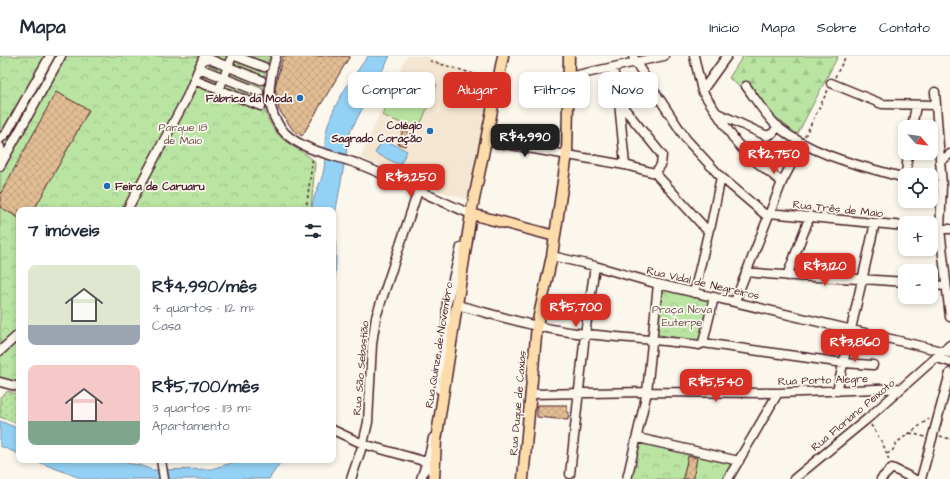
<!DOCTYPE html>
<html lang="pt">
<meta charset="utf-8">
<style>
:root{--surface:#fff;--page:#f2f2f3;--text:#1f2937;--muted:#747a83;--line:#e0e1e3;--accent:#d93025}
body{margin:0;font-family:"Architects Daughter",sans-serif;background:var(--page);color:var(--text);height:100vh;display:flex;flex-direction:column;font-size:15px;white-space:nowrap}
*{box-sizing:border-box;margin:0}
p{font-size:13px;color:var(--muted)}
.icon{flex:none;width:22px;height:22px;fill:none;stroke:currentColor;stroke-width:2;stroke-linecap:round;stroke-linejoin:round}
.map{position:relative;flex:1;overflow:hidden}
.drawer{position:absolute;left:16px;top:151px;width:320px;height:256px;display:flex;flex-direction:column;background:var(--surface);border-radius:8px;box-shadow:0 2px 6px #0003}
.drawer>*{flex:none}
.top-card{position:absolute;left:348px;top:16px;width:380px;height:36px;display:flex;gap:8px}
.needle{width:26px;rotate:118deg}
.buttons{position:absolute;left:898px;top:64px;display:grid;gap:8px}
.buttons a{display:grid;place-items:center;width:40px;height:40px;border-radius:8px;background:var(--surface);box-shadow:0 2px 6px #0003;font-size:20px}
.price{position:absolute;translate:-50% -34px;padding:0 9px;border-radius:8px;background:var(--accent);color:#fff;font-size:13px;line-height:26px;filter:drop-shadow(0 1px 2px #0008)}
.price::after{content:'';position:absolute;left:50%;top:24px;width:12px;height:9px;margin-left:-6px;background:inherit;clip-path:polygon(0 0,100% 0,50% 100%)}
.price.on{background:#222;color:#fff}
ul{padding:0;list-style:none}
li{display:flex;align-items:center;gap:12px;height:100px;padding:0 12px}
li span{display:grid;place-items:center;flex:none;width:112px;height:80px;border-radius:8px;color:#555}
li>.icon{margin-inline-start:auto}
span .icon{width:48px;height:48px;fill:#fffc;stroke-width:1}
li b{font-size:17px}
h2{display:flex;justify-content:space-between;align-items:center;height:48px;padding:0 12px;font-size:17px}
.tag{padding:0 14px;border-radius:8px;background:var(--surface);box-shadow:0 2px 6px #0003;font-size:14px;line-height:36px}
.tag.on{background:var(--accent);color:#fff}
header{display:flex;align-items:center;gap:24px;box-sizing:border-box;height:56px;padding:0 20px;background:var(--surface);border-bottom:1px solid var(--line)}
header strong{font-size:19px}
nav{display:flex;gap:22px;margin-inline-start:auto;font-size:14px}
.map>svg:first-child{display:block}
</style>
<header>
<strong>Mapa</strong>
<nav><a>Início</a><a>Mapa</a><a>Sobre</a><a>Contato</a></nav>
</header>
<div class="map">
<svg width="950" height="423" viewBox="0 0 950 423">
<defs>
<pattern id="grass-dots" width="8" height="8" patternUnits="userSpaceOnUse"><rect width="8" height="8" fill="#b9e4a2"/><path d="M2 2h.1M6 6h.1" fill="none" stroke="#a1c38c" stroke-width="1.8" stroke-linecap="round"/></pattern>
<pattern id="forest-firs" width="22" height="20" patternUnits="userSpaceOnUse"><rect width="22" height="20" fill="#b9e4a2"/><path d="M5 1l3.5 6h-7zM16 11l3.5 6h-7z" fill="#a1c38c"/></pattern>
<pattern id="park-crowns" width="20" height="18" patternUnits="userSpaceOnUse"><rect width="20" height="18" fill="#b9e4a2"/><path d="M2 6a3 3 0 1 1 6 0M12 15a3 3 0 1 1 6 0" fill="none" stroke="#a1c38c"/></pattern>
<pattern id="building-cross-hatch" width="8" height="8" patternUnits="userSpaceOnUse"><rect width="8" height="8" fill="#e2bd93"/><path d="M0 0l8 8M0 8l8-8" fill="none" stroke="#c3a27f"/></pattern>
</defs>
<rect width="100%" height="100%" fill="#fbf7ec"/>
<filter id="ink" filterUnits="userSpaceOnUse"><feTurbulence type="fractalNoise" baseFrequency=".025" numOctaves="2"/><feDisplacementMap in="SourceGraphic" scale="8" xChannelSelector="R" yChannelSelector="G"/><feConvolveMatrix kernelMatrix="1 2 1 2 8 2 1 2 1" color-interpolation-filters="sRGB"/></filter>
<g filter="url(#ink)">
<path fill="#f4e6d1" d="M407 0H424L497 25 470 144 422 130 361 101 383 49Z"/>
<path fill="url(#grass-dots)" stroke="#828266" d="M8 335 19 339V368L0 361V341Z"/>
<path fill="url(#forest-firs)" stroke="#828266" d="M743 0H838L797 79 729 22Z"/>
<path fill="url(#park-crowns)" stroke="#828266" d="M0 0H270C258 30 259 67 288 87 296 94 310 98 315 107L311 154H19V329L0 323Z
M660 231 710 243 703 286 654 278Z
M639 387 736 406 726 423H632Z"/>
<path fill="#b9e4a2" stroke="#828266" d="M402 15 437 29 418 74 382 59Z"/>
<path fill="#94d2f5" stroke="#768aa4" d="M368 0H390L350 76 335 159 336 206 333 263V154H312C312 139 322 127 324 113 326 101 324 87 326 76 333 47 351 24 368 0Z
M383 83 407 95 400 109 375 97Z
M0 365 19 373V398L0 390Z
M33 404H106L139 409 152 414 211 413 242 404H282L269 423H83Z"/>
<path fill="url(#building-cross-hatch)" stroke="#4a1f2b" d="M283 0H350L302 80 293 74 279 54 275 31Z
M56 36 89 54 34 154H19V162L0 151V139Z
M403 74 410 77 405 90 398 88Z
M537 349H567V356H569L568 364 537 361Z
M688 400 697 402 693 423H683Z"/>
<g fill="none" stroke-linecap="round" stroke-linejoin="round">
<g stroke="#4a1f2b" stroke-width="11">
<path id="minor" d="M235 0 264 11
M276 0C268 27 264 55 285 77 303 95 335 99 358 108 396 123 433 142 471 158
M633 0 636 7 686 83 721 121 768 161
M694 0 702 35 736 86 750 101 782 126
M204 1 261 24
M199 12 259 36
M613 12 619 46 625 109
M568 21 664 0
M194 24 261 50
M831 27 882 48 936 49
M746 30C756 44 765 59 778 71 813 100 862 110 905 122
M219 34 232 0
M702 35 727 0
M935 36 942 130 940 173 950 261
M619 46 662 99 661 109 655 117
M717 57 767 80 773 77 778 70
M912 71 916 50
M0 83 7 76 50 0
M487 85 625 109 655 117 705 172 709 173
M0 91 2 102 1 107
M940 106 950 98
M0 110 61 0
M906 119 908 97
M931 127 942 130
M127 154 187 41 204 0
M769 157 905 170
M931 173H950
M552 200 595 210 658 228 950 297
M746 216C799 222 852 221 905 226
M787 220 810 160
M931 229 946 230
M694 237 709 173 711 169 721 121
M735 245 782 126 802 88
M457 249C500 260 542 274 586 278 624 282 661 284 699 289L703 287 844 307 873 309
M703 287 714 241
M0 295 19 278
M937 302 950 306
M0 326 19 331
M439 333 446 284 447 247 461 191
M837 335 875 167
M530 338 647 336 778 337 901 332
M333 374 363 388 427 406
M638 382 739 405
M161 404 164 423
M432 416 429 400 433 382
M570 418 585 278 595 210
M351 423 363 388 368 366 372 288 376 261 418 135
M421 423 428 402
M627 423 647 336 658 228
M728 423 778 337
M794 423 867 363 950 289
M881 423 892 412 914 423
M921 423 950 317"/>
</g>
<g stroke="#4a1f2b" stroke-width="13">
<path id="major" d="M471 158 555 180
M434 423 436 385 471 158 503 0
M523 423 537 269 552 200 567 98 569 0"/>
</g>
<path stroke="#4a1f2b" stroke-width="1.5" stroke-dasharray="3 3" stroke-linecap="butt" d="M430 5 491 23
M835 21 846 0
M805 80 828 34
M306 154 313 100
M871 369 883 388 889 404
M910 377 925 381
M940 380 950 383
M887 398 893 394 896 387 929 363"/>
<use href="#minor" stroke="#fbf7ec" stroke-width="8"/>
<use href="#major" stroke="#fddcac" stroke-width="10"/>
</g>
</g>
<g fill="#1f6fb2" stroke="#fbf7ec" stroke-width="1.5">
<circle cx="300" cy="42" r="4"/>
<circle cx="430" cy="75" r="4"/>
<circle cx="107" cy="130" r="4"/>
</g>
<g text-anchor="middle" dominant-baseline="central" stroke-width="3.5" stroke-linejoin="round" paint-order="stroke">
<g font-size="11" font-weight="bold" fill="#4a1f2b" stroke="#fbf7ec" text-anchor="end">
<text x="292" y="42">Fábrica da Moda</text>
<text x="422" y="69">Colégio<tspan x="422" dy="13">Sagrado Coração</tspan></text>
<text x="115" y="130" text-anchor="start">Feira de Caruaru</text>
</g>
<g font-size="11" fill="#665049" stroke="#fbf7ec">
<text x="183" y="71">Parque 18<tspan x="183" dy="13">de Maio</tspan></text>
<text x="682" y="253">Praça Nova<tspan x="682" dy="13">Euterpe</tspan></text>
</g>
<g font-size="11" fill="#4a1f2b" stroke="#fbf7ec">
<text transform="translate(838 153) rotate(6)">Rua Três de Maio</text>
<text transform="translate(703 227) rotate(13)">Rua Vidal de Negreiros</text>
<text transform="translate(439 289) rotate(-81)">Rua Quinze de Novembro</text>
<text transform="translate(361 312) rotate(-85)">Rua São Sebastião</text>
<text transform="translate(823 324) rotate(-2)">Rua Porto Alegre</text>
<text transform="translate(518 347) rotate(-85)">Rua Duque de Caxias</text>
<text transform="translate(853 359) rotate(-40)">Rua Floriano Peixoto</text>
</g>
</g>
</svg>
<div class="buttons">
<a><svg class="needle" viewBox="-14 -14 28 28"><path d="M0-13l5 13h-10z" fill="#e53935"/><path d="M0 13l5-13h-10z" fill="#747a83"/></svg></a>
<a><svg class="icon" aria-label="locate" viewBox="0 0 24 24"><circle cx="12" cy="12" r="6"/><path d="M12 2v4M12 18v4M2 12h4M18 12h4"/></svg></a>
<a>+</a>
<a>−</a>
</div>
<b class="price on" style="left:525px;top:102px">R$4,990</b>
<b class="price" style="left:774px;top:119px">R$2,750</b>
<b class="price" style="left:411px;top:142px">R$3,250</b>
<b class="price" style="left:825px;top:231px">R$3,120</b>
<b class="price" style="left:576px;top:272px">R$5,700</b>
<b class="price" style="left:855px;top:307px">R$3,860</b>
<b class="price" style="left:716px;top:347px">R$5,540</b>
<div class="top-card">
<a class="tag">Comprar</a>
<a class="tag on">Alugar</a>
<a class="tag">Filtros</a>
<a class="tag">Novo</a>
</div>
<section class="drawer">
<h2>7 imóveis<svg class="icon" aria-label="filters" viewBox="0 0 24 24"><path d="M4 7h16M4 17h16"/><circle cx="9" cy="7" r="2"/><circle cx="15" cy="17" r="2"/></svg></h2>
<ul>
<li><span style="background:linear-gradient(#dfe7d0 75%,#9aa5b1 0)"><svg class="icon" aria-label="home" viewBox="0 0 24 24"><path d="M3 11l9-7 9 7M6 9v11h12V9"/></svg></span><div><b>R$4,990/mês</b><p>4 quartos · 112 m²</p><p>Casa</p></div></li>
<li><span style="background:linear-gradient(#f6c9c9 70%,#7fa58c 0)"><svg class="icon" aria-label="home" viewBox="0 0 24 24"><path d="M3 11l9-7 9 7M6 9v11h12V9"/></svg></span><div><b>R$5,700/mês</b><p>3 quartos · 113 m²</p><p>Apartamento</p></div></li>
</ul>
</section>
</div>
